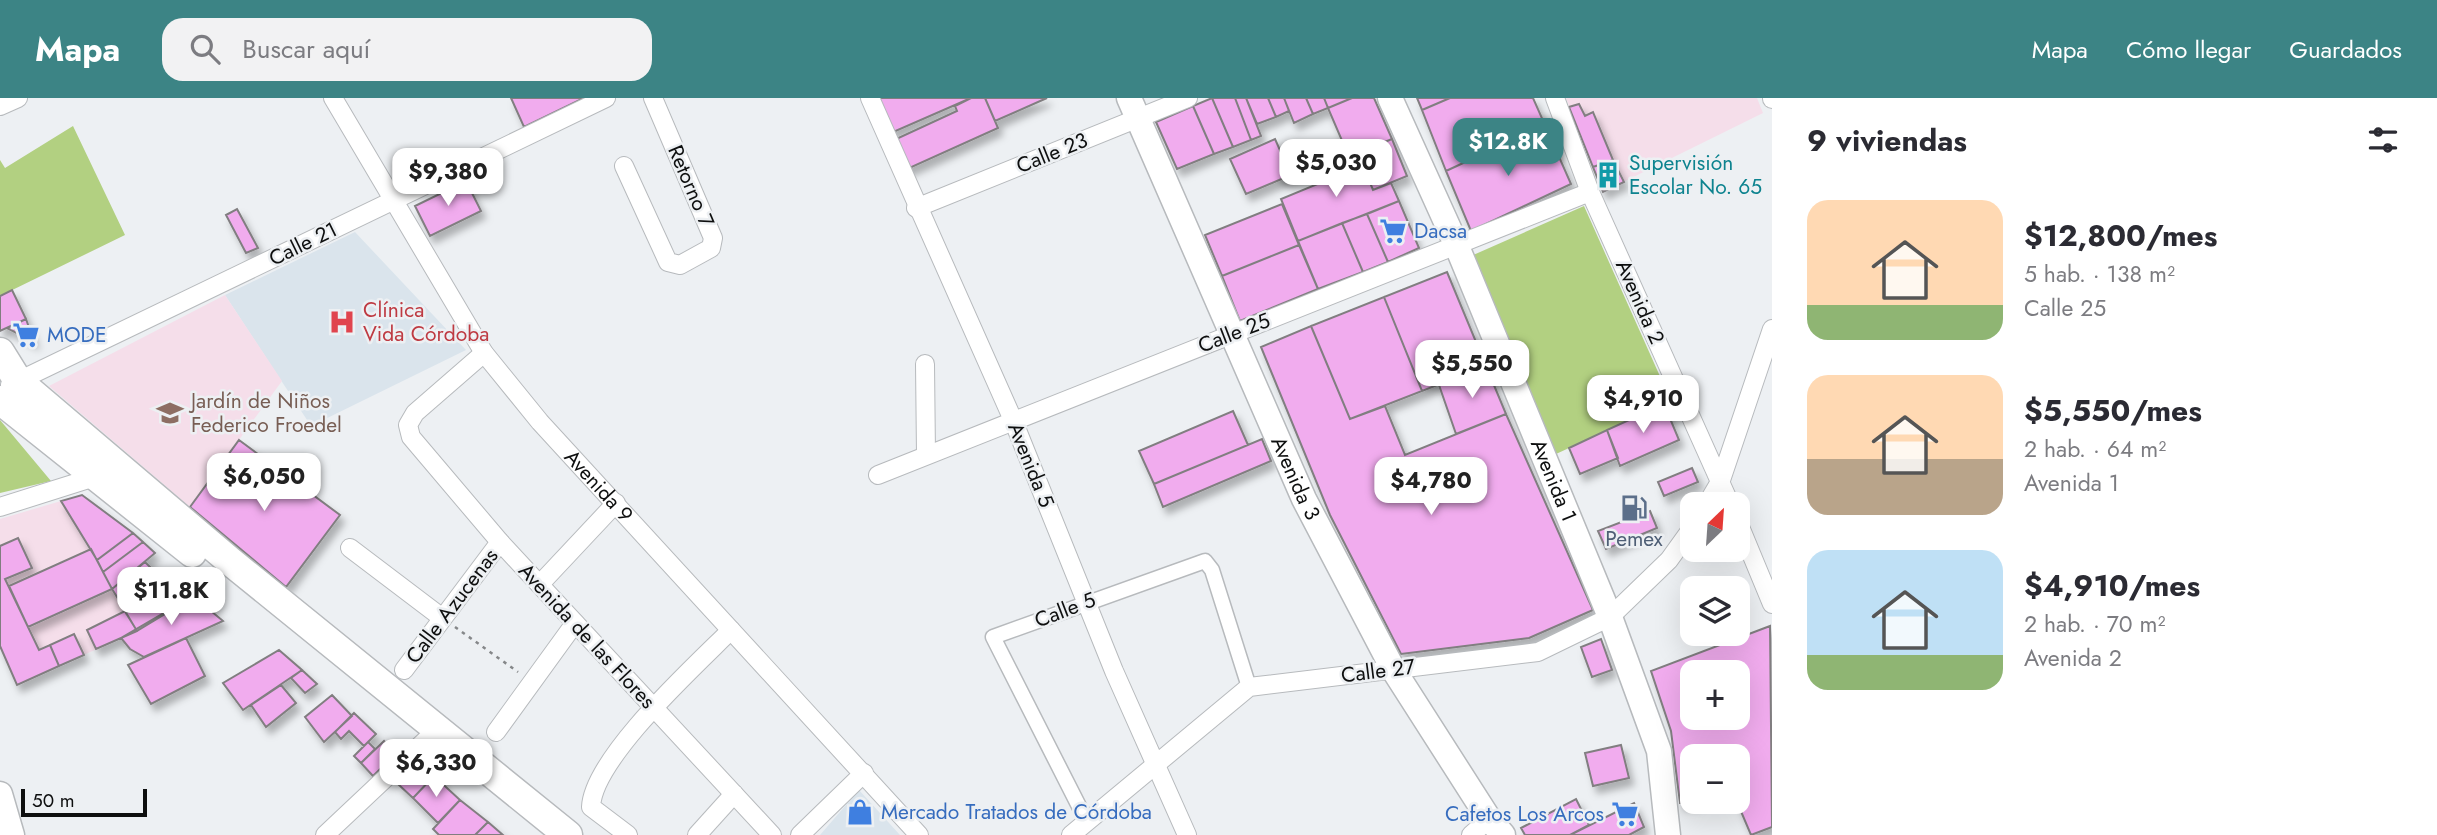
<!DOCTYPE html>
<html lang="es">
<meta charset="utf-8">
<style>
:root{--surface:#fff;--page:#f2f2f3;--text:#2b2b33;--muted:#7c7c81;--accent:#3c8485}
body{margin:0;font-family:Jost,sans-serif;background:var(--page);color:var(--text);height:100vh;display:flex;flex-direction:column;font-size:26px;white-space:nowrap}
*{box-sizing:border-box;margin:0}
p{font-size:23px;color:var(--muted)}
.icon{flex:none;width:38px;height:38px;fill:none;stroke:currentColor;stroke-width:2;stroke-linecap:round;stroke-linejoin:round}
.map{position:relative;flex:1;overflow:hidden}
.details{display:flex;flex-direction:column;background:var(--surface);width:665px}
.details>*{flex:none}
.needle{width:46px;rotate:25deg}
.fabs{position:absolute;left:1680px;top:394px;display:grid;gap:14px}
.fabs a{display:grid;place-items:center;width:70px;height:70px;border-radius:14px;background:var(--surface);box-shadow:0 7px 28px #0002;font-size:35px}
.scale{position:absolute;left:21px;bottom:18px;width:126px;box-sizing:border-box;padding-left:7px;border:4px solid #0e0f0f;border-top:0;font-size:19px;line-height:24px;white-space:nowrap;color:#0e0f0f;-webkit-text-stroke:5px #edf0f3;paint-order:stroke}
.price{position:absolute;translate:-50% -60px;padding:0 16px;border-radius:14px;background:#fff;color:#222;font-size:23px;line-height:46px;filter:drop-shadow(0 2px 4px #0008)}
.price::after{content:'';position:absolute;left:50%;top:42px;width:21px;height:16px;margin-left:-10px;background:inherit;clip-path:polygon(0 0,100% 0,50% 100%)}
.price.selected{background:var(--accent);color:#fff}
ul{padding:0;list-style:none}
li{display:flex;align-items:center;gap:21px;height:175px;padding:0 35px}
li span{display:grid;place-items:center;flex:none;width:196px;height:140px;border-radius:21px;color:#555}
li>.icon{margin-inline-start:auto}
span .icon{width:84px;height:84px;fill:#fffc;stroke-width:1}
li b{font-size:30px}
h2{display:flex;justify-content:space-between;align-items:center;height:84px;padding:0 35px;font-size:30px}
header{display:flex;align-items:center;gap:42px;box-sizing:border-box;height:98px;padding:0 35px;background:var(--accent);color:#fff}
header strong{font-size:33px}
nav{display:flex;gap:38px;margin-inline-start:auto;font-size:24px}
.search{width:490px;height:63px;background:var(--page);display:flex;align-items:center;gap:18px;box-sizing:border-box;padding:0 24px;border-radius:21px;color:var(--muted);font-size:26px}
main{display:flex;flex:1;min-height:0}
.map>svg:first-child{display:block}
</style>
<header>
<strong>Mapa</strong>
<div class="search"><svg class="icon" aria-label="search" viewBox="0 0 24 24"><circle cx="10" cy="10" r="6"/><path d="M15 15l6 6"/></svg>Buscar aquí</div>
<nav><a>Mapa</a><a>Cómo llegar</a><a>Guardados</a></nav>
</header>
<main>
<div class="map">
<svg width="1772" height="737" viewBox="0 0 1772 737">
<defs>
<filter id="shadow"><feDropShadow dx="4.5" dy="7" stdDeviation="3.5" flood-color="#0004"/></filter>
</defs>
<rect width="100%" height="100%" fill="#edf0f3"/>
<path fill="#dae4ec" d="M355 134 466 252 311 328 225 197Z
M859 692 900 737H820Z"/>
<path fill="#f5deea" d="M1566 0H1757L1763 15 1603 94Z
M225 197 282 283 190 409 49 288Z
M61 403 137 533 17 587 0 548V421Z"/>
<path fill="#b2d081" d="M73 28 125 137 0 198V62L5 70Z
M1584 108 1671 303 1556 356 1471 158Z
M0 322 51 383 0 395Z"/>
<path fill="#f1acee" stroke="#817e80" stroke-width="2" fill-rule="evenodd" filter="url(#shadow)" d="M511 0H584L524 29Z
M877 0H971L891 35Z
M971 0H985L998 30 905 72 894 42 957 13 955 8Z
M985 0H1047L995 23Z
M1212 0H1235L1251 42 1233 49Z
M1212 0 1233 49 1214 56 1193 8Z
M1235 0H1246L1261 38 1251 42Z
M1246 0H1268L1276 19 1257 26Z
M1268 0H1284L1289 13 1276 19Z
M1284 0H1306L1313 16 1294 25Z
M1306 0H1324L1328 10 1313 16Z
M1324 0H1352L1328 10Z
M1352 0H1374L1392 41 1349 59 1328 10Z
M1417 0H1450L1422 12Z
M1450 0H1533L1545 27 1446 73 1422 12Z
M1579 6 1585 18 1593 14 1613 62 1593 69 1569 9Z
M1193 8 1214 56 1177 71 1156 24Z
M1545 27 1571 86 1471 133 1446 73Z
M1275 41 1291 77 1246 96 1230 61Z
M1392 41 1407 78 1373 92 1358 55Z
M1358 55 1373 92 1391 85 1399 103 1298 143 1281 101 1325 83 1321 70Z
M1613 62 1624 84 1603 94 1593 69Z
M466 83 481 113 430 138 415 108Z
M1399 103 1419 150 1388 164 1367 116Z
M1282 106 1299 147 1222 178 1205 137Z
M237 111 258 150 246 155 226 117Z
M1367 116 1388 164 1363 174 1342 125Z
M1342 125 1363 174 1318 191 1298 143Z
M1299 147 1318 191 1240 223 1222 178Z
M1447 174 1486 268 1422 293 1384 199Z
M12 192 26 221 0 233V198Z
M1384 199 1422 293 1350 321 1311 228Z
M26 221 34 244 7 230Z
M1311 228 1350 321 1385 308 1405 357 1506 316 1593 512 1529 540 1401 556 1330 417 1261 249Z
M1486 268 1506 316 1456 336 1439 287Z
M1664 306 1679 342 1620 368 1607 332Z
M1233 313 1248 347 1154 386 1139 353Z
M1607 332 1618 360 1580 376 1569 350Z
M1262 341 1271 363 1163 409 1154 386Z
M239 342 340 417 286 489 190 409Z
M1692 370 1698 384 1664 398 1658 384Z
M82 397 133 435 97 462 61 403Z
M1650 413 1657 430 1606 451 1598 433Z
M133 435 143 444 103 474 97 462Z
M18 440 32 470 5 481 39 552 50 547 59 568 17 587 0 548V448Z
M143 444 155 455 112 491 103 474Z
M91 451 112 491 28 529 9 488Z
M145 464 162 481 122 507 112 491Z
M185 478 193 486 170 502 175 510 137 533 126 515Z
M162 481 168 491 126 515 122 507Z
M193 498 223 523 144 559 130 551 121 540Z
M125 513 137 533 96 551 87 532Z
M1770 528 1772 729 1751 737 1737 704 1738 658H1692V704H1697L1680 705 1671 633 1651 573ZM1692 574H1738V620H1692Z
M74 536 84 557 59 568 50 547Z
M186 540 205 578 151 606 128 567Z
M1601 541 1612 572 1592 579 1581 549Z
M279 552 302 572 243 612 223 585Z
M302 572 317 586 305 595 291 580Z
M281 587 296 605 266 629 251 607Z
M332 597 352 618 324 644 305 619Z
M354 615 376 636 364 648 349 633 341 641 335 634Z
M384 643 396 656 373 678 361 665Z
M368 644 375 651 361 665 354 658Z
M1621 647 1629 680 1593 688 1585 655Z
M420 665 434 678 413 700 399 687Z
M434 678 460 702 438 725 413 700Z
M1576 701 1589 727 1570 737H1525L1521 730Z
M460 702 488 724 475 737H439L433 731Z
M1634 705 1644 729 1629 737H1570Z
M488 724 503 737H475Z"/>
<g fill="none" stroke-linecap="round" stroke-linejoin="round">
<g stroke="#b7babd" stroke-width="17">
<path id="pedestrian" d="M1086 722 993 539 1205 463 1212 472 1249 589"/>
</g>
<g stroke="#b7babd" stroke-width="20">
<g id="minor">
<path id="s1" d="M333 0 484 255 540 324 919 737"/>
<path d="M870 0 1013 322 1114 573 1187 737"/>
<path d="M1555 0 1590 94 1730 406"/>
<path d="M1772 0V1"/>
<path d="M0 8 18 0"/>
<path d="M624 68 668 164 680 167 711 150 713 140 653 0"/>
<path d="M916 110 1188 0"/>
<path d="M484 255 415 315 408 327 411 339 500 444 772 737"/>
<path d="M925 266 926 357"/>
<path d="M10 287 606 0"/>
<path d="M878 377 1590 94"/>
<path d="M1707 406 1721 382 1772 231"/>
<path d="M0 409 95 379"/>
<path d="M1738 424 1772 506"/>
<path d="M350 450 441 519"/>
<path d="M540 486 616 405"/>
<path d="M404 572 500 444"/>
<path d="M496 634 575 525"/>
<path d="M325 737 427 641"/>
<path d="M628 737 591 709C593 660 696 567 731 532"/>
<path d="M697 737 734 696"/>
<path d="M800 737 864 675"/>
<path d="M1071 737 1249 589 1538 554 1610 519 1669 462 1692 430"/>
<path d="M1471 737 1489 721"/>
</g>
</g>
<g stroke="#b7babd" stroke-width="27">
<g id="secondary">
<path id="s2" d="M1129 0 1304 401 1393 571 1489 721 1503 737"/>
<path id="s3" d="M1390 0 1456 146 1610 519 1659 653 1668 737"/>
<path d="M0 696 12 737"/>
</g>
</g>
<g stroke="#b7babd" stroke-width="31">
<path id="primary" d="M0 254 18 283 231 464 568 737
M0 302 192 455"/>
</g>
<path stroke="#858789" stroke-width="2.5" stroke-dasharray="3.5 5" stroke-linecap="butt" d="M455 529 518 574"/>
<use href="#pedestrian" stroke="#fff" stroke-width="14"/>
<use href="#minor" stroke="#fff" stroke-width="18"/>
<use href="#secondary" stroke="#fff" stroke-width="24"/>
<use href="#primary" stroke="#fff" stroke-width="28"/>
</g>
<defs>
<g id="building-bare" transform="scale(2.1)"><path d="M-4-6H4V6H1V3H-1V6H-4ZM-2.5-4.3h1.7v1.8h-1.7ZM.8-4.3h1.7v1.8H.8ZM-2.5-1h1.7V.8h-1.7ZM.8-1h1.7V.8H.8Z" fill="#0f9aa8" stroke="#edf0f3" stroke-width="2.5" paint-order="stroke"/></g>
<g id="supermarket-bare" transform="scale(2.1)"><path d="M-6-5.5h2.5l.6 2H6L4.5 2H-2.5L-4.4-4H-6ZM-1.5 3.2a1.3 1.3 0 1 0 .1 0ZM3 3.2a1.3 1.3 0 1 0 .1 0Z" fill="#3f7fe0" stroke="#edf0f3" stroke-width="2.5" paint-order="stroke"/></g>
<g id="hospital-bare" transform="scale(2.1)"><path d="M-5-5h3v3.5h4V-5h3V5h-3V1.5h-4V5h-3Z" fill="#e0444e" stroke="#edf0f3" stroke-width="2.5" paint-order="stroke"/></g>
<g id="school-bare" transform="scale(2.1)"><path d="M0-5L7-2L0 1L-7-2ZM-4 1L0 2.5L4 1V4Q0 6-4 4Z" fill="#8d6e63" stroke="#edf0f3" stroke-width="2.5" paint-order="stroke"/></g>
<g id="fuel-bare" transform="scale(2.1)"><path d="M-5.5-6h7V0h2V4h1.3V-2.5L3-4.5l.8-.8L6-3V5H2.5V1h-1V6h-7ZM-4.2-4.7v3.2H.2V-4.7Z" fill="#5c6f8a" stroke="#edf0f3" stroke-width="2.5" paint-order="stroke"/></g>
<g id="shop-bare" transform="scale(2.1)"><path d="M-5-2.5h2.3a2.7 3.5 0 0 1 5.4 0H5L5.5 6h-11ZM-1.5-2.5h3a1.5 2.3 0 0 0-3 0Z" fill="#3f7fe0" stroke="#edf0f3" stroke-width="2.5" paint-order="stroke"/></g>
</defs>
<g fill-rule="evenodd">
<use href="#building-bare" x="1608" y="77"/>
<use href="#supermarket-bare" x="1393" y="133"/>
<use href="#hospital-bare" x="342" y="224"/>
<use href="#supermarket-bare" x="26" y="237"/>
<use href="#school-bare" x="170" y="315"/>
<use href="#fuel-bare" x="1634" y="410"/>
<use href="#shop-bare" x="860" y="714"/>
<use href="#supermarket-bare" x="1625" y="716"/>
</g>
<g text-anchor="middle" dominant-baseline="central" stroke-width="5" stroke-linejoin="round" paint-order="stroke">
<g font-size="21" fill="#0e0f0f" stroke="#edf0f3">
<text transform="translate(1052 55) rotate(-22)">Calle 23</text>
<text transform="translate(691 88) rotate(67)">Retorno 7</text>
<text transform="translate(303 146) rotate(-26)">Calle 21</text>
<text transform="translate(1640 204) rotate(66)">Avenida 2</text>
<text transform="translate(1234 235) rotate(-21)">Calle 25</text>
<text transform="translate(1031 367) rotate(68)">Avenida 5</text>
<text stroke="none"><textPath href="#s2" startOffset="415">Avenida 3</textPath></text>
<text stroke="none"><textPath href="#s3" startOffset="416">Avenida 1</textPath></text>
<text stroke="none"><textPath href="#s1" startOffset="472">Avenida 9</textPath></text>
<text transform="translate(452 508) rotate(-53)">Calle Azucenas</text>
<text transform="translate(1065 512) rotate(-21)">Calle 5</text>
<text transform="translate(587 538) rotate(47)">Avenida de las Flores</text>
<text transform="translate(1378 573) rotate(-7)">Calle 27</text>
</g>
<g font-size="21" fill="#0d838f" stroke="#edf0f3" text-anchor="start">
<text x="1629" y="65">Supervisión<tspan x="1629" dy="24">Escolar No. 65</tspan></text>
</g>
<g font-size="21" fill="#366cbe" stroke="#edf0f3" text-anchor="start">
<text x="1414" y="133">Dacsa</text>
<text x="47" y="237">MODE</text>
<text x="881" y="714">Mercado Tratados de Córdoba</text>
<text x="1604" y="716" text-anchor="end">Cafetos Los Arcos</text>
</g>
<g font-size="21" fill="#be3a42" stroke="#edf0f3" text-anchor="start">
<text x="363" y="212">Clínica<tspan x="363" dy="24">Vida Córdoba</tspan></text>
</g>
<g font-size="21" fill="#785e54" stroke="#edf0f3" text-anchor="start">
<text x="191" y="303">Jardín de Niños<tspan x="191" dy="24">Federico Froedel</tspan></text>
</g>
<g font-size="21" fill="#4e5e75" stroke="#edf0f3">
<text x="1634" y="441">Pemex</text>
</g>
</g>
</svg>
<div class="fabs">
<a><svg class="needle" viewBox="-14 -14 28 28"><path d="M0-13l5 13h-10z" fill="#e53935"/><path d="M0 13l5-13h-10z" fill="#7c7c81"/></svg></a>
<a><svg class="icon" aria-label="layers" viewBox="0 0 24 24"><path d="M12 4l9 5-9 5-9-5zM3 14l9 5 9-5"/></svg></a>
<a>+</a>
<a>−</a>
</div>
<div class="scale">50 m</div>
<b class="price selected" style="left:1508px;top:80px">$12.8K</b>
<b class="price" style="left:1336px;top:101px">$5,030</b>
<b class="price" style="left:448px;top:110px">$9,380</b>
<b class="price" style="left:1472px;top:302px">$5,550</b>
<b class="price" style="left:1643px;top:337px">$4,910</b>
<b class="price" style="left:264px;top:415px">$6,050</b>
<b class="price" style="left:1431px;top:419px">$4,780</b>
<b class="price" style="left:171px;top:529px">$11.8K</b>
<b class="price" style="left:436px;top:701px">$6,330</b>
</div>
<section class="details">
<h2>9 viviendas<svg class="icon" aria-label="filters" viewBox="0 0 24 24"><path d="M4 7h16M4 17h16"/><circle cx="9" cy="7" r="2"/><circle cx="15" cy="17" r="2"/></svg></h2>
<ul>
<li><span style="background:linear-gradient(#ffd9b3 75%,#8fb573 0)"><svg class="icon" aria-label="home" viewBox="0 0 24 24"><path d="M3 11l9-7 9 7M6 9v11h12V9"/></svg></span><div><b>$12,800/mes</b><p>5 hab. · 138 m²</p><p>Calle 25</p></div></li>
<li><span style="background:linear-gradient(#ffd9b3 60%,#b9a48a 0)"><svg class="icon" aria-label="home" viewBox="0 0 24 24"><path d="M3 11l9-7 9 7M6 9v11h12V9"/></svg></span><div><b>$5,550/mes</b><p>2 hab. · 64 m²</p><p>Avenida 1</p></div></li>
<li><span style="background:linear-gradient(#bfe0f5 75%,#8fb573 0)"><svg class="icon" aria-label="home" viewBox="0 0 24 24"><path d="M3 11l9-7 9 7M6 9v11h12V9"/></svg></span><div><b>$4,910/mes</b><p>2 hab. · 70 m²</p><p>Avenida 2</p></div></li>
</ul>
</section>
</main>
